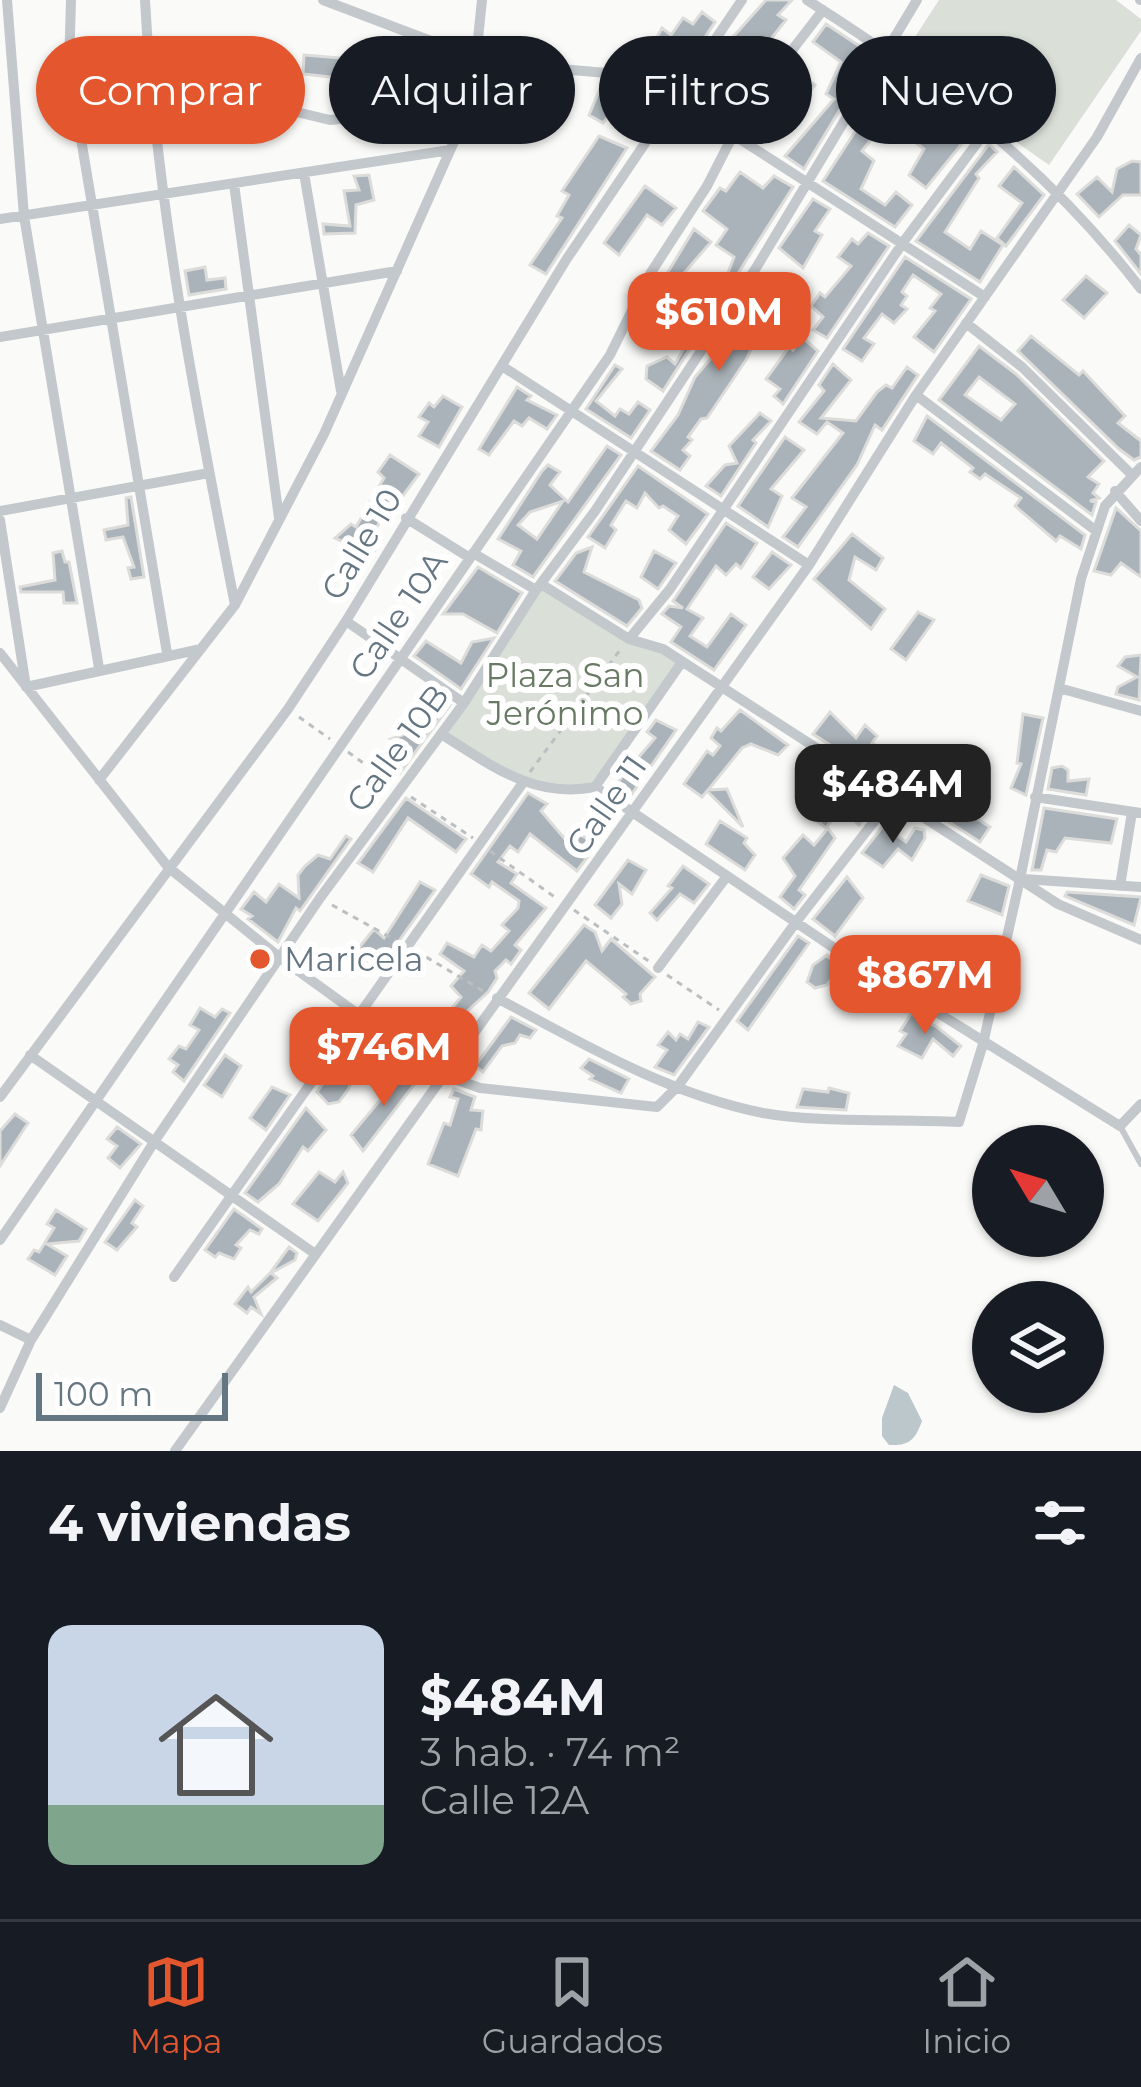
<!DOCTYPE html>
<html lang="es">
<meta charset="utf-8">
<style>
:root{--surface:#171b24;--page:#20242c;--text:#f1f3f6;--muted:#9ea1a6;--line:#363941;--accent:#e4572e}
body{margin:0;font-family:Montserrat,sans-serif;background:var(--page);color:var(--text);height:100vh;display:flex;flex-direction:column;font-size:45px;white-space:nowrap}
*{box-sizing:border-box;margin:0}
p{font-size:39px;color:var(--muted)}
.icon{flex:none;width:66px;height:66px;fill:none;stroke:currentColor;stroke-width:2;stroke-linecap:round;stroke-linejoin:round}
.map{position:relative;height:1451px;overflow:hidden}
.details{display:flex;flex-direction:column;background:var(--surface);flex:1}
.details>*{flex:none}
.banner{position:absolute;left:36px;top:36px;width:1071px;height:108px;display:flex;gap:24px}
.needle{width:78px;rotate:308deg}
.buttons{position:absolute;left:972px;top:1125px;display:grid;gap:24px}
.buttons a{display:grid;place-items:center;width:132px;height:132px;border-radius:50%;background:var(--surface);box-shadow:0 3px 9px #0004;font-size:60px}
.scale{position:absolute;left:36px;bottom:30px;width:192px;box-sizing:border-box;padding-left:12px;border:6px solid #657683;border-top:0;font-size:33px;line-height:42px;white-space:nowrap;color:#657683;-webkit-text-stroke:9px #fff;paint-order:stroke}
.price{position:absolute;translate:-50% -102px;padding:0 27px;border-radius:24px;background:var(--accent);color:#fff;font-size:39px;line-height:78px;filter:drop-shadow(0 3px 6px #0008)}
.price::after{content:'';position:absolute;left:50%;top:72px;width:36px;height:27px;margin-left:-18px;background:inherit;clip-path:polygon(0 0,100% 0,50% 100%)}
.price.on{background:#222;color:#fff}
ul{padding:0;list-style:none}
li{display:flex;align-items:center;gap:36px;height:300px;padding:0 48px}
li span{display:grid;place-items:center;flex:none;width:336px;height:240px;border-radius:24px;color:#555}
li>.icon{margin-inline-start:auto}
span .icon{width:144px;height:144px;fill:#fffc;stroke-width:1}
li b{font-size:51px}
h2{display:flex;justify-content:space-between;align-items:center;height:144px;padding:0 48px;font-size:51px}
.tag{padding:0 42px;border-radius:54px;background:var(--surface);box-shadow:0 3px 9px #0004;font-size:42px;line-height:108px}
.tag.on{background:var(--accent);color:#fff}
.tabs{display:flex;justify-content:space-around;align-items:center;height:168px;border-top:3px solid var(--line);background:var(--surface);font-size:33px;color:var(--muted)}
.tabs a{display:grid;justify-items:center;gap:6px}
.tabs .on{color:var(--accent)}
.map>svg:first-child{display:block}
</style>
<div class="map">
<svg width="1141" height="1451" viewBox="0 0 1141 1451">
<rect width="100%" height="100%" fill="#fafaf8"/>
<path fill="#dadfd7" d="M939 0H1116L1141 19V31L1049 165 900 60Z
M542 586 682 663 596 784C531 797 497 766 445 733Z"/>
<path fill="#bbc7cb" d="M894 1385 908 1393 922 1421C915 1440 909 1446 889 1445L882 1436V1418Z"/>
<path fill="#aab3b9" stroke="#dcdcda" stroke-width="3" fill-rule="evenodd" d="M766 0H792L778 15 786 20 750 65 724 47Z
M702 12 715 22 672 86 647 77 655 56 649 52 662 28 671 35 683 18 693 24Z
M826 24 873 55 804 169 785 156 834 99 826 94 841 62 813 42Z
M304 55 341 58 339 78 303 74Z
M795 70 815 85 790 116 771 103Z
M895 70 973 130 926 188 909 175 924 149 911 139 921 125 903 111 895 122 889 117 877 132 862 151 874 161 861 189 885 205 896 192 912 205 895 227 823 181Z
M602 84 625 90 621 96 652 116 637 135 609 115 603 123 589 115Z
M599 136 627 148 546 274 530 265 562 218 557 216 569 195 562 191Z
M989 144 997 152 976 174 979 178 945 232 970 249 981 231 1003 245 980 282 916 241Z
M1132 161 1141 162V195H1123L1099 217 1077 194 1097 177 1112 192 1117 169Z
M1014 167 1044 195 1006 246 997 238 1022 203 999 186Z
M740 172 763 188 774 176 793 187 663 391 646 379 647 366 667 357 675 364 689 339 685 328 698 302 709 287 715 291 728 273 734 257 716 245 727 229 703 211 720 188 726 191Z
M369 175 374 200 356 205 355 233 324 234 323 224 350 226 344 191 359 190 354 176Z
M645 186 676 208 662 225 647 215 619 255 604 243Z
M813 199 830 209 815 231 822 235 803 268 779 248Z
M1129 225 1141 235 1136 249 1141 255V274L1115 241Z
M694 229 711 242 658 303 654 315 645 310Z
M868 233 889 246 827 338 813 330 823 317 811 306 820 293 825 297 851 266 838 257 852 239 858 244Z
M905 257 971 299 934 352 914 337 935 311 930 308 941 294 913 275 902 292 907 296 901 305 907 309 894 323 882 314 864 338 874 344 862 361 843 349Z
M205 267 207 280 225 278 226 289 189 295 185 271Z
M768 274 792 290 784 305 779 301 766 318 746 360 707 418 701 419 688 437 692 440 683 450 690 456 680 470 651 451 678 415 695 377 744 320 740 322Z
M1086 276 1107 293 1084 318 1063 300Z
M1031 336 1079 375 1083 371 1125 416 1118 423 1141 441V457L1134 460 1119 449 1018 351Z
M802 337 818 351 783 404 774 396 780 389 766 379 789 347 793 350Z
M979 346 1016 374 1104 461 1088 477 1099 484 1093 493 1099 498 1090 501 1096 502 1092 515 939 400ZM979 377 1015 404 1001 420 965 395Z
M833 364 851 380 821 418 856 421 877 392 886 385 892 388 907 367 918 375 882 430 875 425 857 465 798 547 783 537 806 507 792 498 843 433 827 422 817 434 799 422 824 391 819 385Z
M615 365 622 369 596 401 615 416 620 409 629 414 638 402 650 410 631 438 586 409Z
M517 387 531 396 527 400 557 415 547 429 529 418 522 426 514 421 489 455 479 449Z
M443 396 462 407 439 447 419 436 428 422 419 417 429 403 434 407Z
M760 413 771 421 753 440 756 443 721 496 706 486 725 465 737 463 729 446Z
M927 416 1085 535 1081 549 1060 536 1056 541 1015 506 1021 498 985 474 980 479 970 472 973 468 941 443 933 454 914 441Z
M785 437 804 450 771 489 782 496 768 527 738 506Z
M607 446 621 455 533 577 513 565 521 551 498 539 542 471 548 465 560 472 550 485 568 502ZM563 501 537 539 518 525 530 512Z
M390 455 419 474 402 497 394 493 373 535 382 540 364 566 346 556 348 544 335 538 351 524 356 527 384 478 378 472Z
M638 466 708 514 686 544 669 530 678 516 663 506 659 508 645 493 637 508 626 501 611 525 616 530 605 548 588 537Z
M131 497 144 577 131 579 128 568 134 567 123 537 106 540 104 530 128 525 126 498Z
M1116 508 1141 531V577L1121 563 1111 575 1094 571Z
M726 523 757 543 741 568 736 564 726 575 716 566 687 609 703 618 690 636 707 647 731 614 746 625 714 670 671 642 681 627 662 614 669 606 683 608 673 601Z
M852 534 883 558 876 570 855 557 849 580 885 609 871 629 814 579Z
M592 547 584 572 639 600 642 608 627 626 555 581 576 553Z
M62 551 65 562H69L77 603H64L63 592H21L20 587 55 580 53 553Z
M654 551 676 563 658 589 641 577Z
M772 552 791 565 769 589 753 577Z
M478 567 522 593 497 633 463 614H443Z
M918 612 934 620 906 660 891 649Z
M494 638 461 689 414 656 426 641 461 663 472 642Z
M1141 655 1139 700 1116 694 1118 687 1137 677 1118 666 1125 657Z
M424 687 450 705 400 773 386 762 402 745 391 739 405 734 411 738 435 708 425 702Z
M740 710 788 745 778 755 751 744 742 748 708 790 727 789 743 827 707 791 702 797 684 784 707 751 713 755 720 746 711 738 717 728 721 731Z
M830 712 856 738 865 725 877 736 872 743 895 757 880 777 813 734Z
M1023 714 1043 718 1026 795 1011 788 1021 764 1017 763Z
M656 720 676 730 629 798 615 789 629 763 632 765 655 738 647 732Z
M1062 766 1068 770V781L1089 779 1086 795 1048 789 1052 768Z
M828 773 874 802 859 825 840 808 826 828 817 821 821 812 840 808 815 790Z
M528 793 547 804 541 811 564 838 571 830 597 844 577 871 530 834 518 852 510 846 498 862 517 874 511 883 546 908 515 945 521 950 511 964 506 960 495 971 497 978 488 992 461 1017 464 1020 456 1028 444 1018 461 997 451 986 464 971 440 954 447 943 474 957 482 945 491 951 509 931 502 925 518 908 519 901 492 882 489 887 471 874Z
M406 798 466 839 456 852 408 818 373 872 358 863Z
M960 808 990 827 980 842 949 822Z
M1044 808 1117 819 1111 843 1065 838 1056 852 1047 850 1041 870H1032Z
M720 821 747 838 744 843 755 855 745 870 706 844Z
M883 826 906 842 915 828 924 830 925 838 912 860 898 849 883 867 862 853Z
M828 828 835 838 799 890 805 895 794 909 780 897 795 876 783 858 803 835 814 845Z
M346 836 351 839 300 911 296 908 278 942 248 919 252 916 241 909 254 892 266 902 279 884 299 898 298 875 305 866 318 855 330 859Z
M628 860 646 870 632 894 619 884 622 904 611 918 595 905Z
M683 866 709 884 694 903 680 894 657 920 650 913 672 888 668 886Z
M981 875 1009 886 1002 915 968 901Z
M847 877 863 898 835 936 813 919Z
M420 882 435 890 384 962 373 954 366 963 354 954 374 929 384 938Z
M1067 892 1141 897 1134 925 1065 896Z
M584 925 595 932 602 951 611 939 655 977 640 994 641 1001 631 1004 623 997 626 994 586 961 549 1009 529 993Z
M798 936 809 943 748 1030 737 1021Z
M827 955 839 969 827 985 815 988 807 982 813 965Z
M914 962 937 970 928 995 893 974 899 966 907 970Z
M200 1008 215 1017 222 1009 230 1013 184 1081 173 1072 178 1065 169 1059 179 1046 186 1049 199 1030 190 1025Z
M911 1014 937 1027 961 1046 953 1056 933 1039 922 1058 898 1046 906 1034 900 1031Z
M511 1017 536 1030 530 1038 520 1035 515 1043 502 1046 483 1072 475 1066Z
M698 1022 709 1027 674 1075 655 1067 667 1050 658 1045 668 1032 676 1040 680 1034 688 1039Z
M353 1041 365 1049 348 1090 339 1102 328 1104 317 1092Z
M225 1055 241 1066 222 1097 204 1085Z
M589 1059 629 1079 621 1093 590 1079 593 1076 581 1068Z
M405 1070 420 1077 363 1151 351 1135Z
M272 1087 290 1095 266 1130 250 1118Z
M829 1088 849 1093 846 1110 797 1107 803 1089 828 1092Z
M454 1089 475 1097 471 1110 483 1111 481 1130 476 1129 458 1176 428 1164 444 1123 450 1125 458 1099 450 1097Z
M306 1108 326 1130 308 1151 303 1147 279 1184 258 1202 245 1193Z
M15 1114 28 1123 0 1166V1131Z
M117 1127 141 1144 120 1168 108 1158 117 1146 107 1139Z
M319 1172 335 1182 343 1172 348 1183 318 1221 293 1204Z
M135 1200 143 1206 132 1223 137 1227 117 1250 105 1242Z
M234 1209 262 1229 259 1234 250 1230 236 1245 241 1248 234 1259 219 1253 215 1257 205 1250Z
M56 1210 86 1229 79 1241 47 1244 67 1256 55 1275 28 1259 34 1250 39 1252 54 1228 47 1224Z
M289 1247 297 1253 295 1260 271 1273 277 1278 254 1297 261 1314 251 1307 247 1313 235 1304 248 1287 251 1292 271 1272Z"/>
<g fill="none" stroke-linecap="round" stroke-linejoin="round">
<path stroke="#bbbfc2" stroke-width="3" stroke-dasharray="6 6" stroke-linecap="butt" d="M299 717 330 739
M348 752 388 781
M530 772 620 650
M411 797 473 838
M490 851 556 898
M332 905 397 941
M574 910 650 962
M416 951 485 992
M667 975 719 1010"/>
<path stroke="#c3c8cc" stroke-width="6" d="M1120 1126 1141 1164"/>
<path stroke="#c3c8cc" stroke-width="10" d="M7 0 24 216 99 668
M71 0 69 67 167 653
M145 0C156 202 196 406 235 605
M323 0 489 63 607 73 676 98 985 297
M807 0C934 80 1049 169 1141 289
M1140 0H1141
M476 58 482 0
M149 77 330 120 378 115 478 88
M304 173 341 391
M234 184 279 518
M0 219 450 150
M966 323 1022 367 1131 474
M0 337 397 271
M502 366 809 565
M916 395 1095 530
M1115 491 1141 521
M0 511 209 473
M406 518 470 558
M0 520 26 687 201 649
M473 553 536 590
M541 584 629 639 663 649 1058 904 1141 940
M346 621 464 703
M629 639 670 589 904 241 989 127
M0 653 168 867 279 957 441 1074 480 1088 657 1107 678 1086 796 922 893 797
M1059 688 1141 711
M441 734C491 765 533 799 595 787L840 952 1120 1126 1141 1104
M99 780 235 605 324 434 489 63
M595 787 682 662
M1035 797 1141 813
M1024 879 1141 887
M1120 886 1132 812
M658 968 727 876
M497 998C581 1043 668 1094 763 1113 817 1123 901 1119 959 1122L983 1044 1020 879 1081 579 1105 506 1141 467
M30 1055 314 1253
M0 1097 288 709 346 621 566 260 742 0
M0 1240 610 355 650 274 707 186 746 110 823 10
M174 1277 522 784
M0 1325 31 1340
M0 1408 31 1340 154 1142 320 898 464 703 536 590 595 511 756 268 917 0
M175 1451 809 565 916 395 1097 137 1141 58"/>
</g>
<circle fill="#e4572e" stroke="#fff" stroke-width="4.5" cx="260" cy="959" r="12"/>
<g text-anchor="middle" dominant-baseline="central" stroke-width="12" stroke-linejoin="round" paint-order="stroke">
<g font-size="33" fill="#657683" stroke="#fff">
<text transform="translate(361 544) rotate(-59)">Calle 10</text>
<text transform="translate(398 615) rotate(-56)">Calle 10A</text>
<text transform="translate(397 748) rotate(-54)">Calle 10B</text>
<text transform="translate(606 805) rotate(-55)">Calle 11</text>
</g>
<g font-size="33" fill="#687a64" stroke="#fff">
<text x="565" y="675">Plaza San<tspan x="565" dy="38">Jerónimo</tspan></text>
</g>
<g font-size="33" fill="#657683" stroke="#fff" text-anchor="start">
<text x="284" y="959">Maricela</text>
</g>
</g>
</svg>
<div class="buttons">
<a><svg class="needle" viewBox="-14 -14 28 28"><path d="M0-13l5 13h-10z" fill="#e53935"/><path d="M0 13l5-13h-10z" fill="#9ea1a6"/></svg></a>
<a><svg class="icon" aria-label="layers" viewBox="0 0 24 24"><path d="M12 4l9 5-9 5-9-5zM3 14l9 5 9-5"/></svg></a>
</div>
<div class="scale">100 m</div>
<b class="price" style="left:719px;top:374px">$610M</b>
<b class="price on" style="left:893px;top:846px">$484M</b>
<b class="price" style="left:925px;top:1037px">$867M</b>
<b class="price" style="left:384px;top:1109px">$746M</b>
<div class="banner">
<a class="tag on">Comprar</a>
<a class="tag">Alquilar</a>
<a class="tag">Filtros</a>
<a class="tag">Nuevo</a>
</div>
</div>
<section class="details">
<h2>4 viviendas<svg class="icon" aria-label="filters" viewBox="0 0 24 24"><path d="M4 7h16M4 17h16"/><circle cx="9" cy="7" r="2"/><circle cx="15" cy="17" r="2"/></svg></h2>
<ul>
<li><span style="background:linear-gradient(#c9d6e8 75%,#7fa58c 0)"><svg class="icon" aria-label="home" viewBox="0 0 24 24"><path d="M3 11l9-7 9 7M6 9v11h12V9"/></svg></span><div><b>$484M</b><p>3 hab. · 74 m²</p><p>Calle 12A</p></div></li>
</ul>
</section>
<nav class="tabs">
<a class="on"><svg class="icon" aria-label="map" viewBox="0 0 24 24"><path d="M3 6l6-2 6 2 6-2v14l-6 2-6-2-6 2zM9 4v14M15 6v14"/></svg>Mapa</a>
<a><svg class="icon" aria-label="saved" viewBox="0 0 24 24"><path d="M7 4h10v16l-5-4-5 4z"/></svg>Guardados</a>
<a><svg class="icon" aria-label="home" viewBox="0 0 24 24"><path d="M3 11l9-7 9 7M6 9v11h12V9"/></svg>Inicio</a>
</nav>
